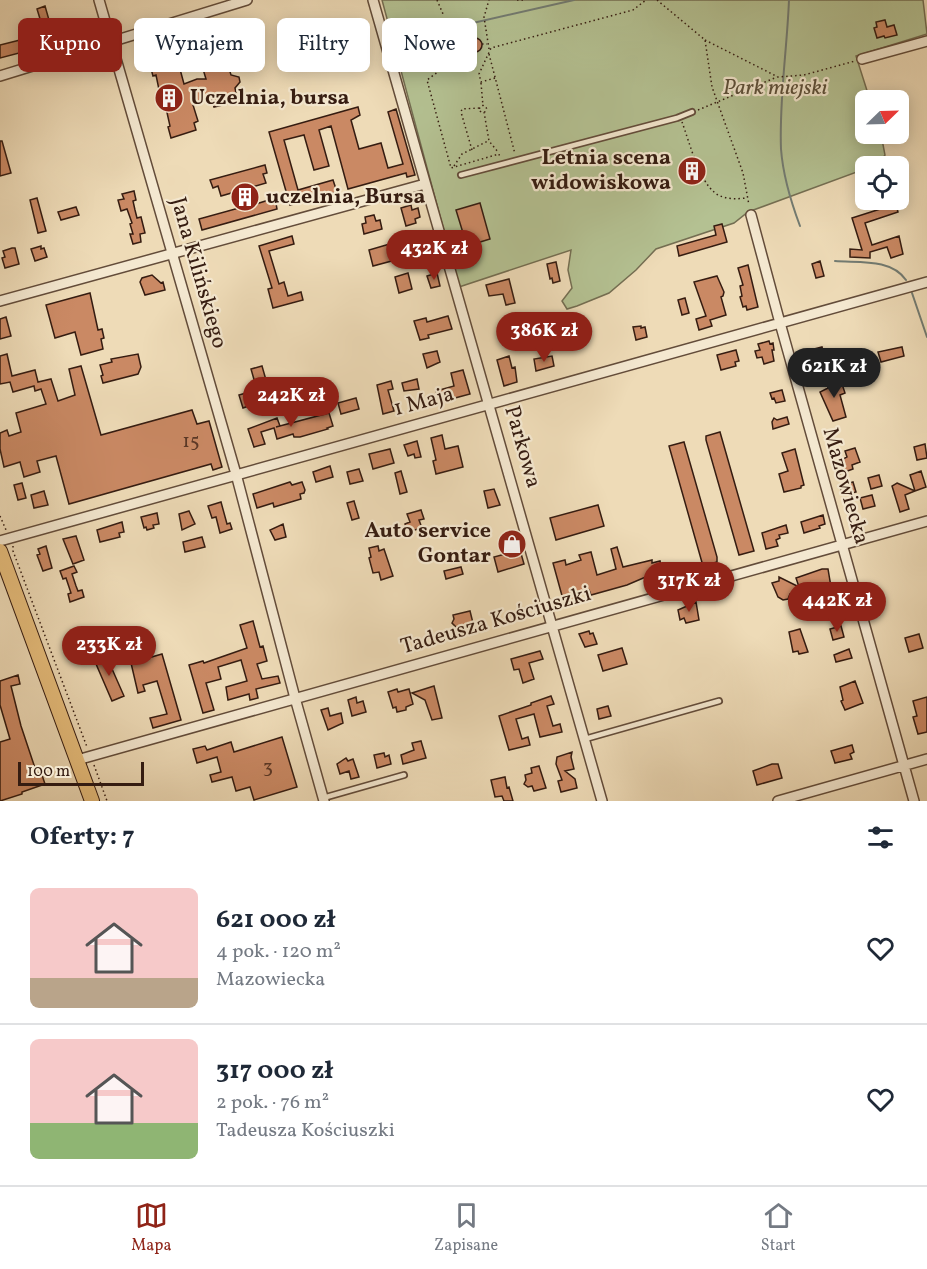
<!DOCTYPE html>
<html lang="pl">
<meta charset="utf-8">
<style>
:root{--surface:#fff;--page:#f6f6f7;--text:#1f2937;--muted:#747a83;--line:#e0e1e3;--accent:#8f2418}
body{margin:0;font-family:Vollkorn,serif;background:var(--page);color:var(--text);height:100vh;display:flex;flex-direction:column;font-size:22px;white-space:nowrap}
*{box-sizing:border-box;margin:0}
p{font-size:20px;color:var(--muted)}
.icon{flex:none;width:33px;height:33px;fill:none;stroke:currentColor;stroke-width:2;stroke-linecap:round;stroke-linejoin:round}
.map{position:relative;height:801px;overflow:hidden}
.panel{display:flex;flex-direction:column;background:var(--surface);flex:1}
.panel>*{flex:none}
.hud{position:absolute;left:18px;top:18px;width:600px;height:54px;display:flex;gap:12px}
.needle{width:39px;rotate:67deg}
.buttons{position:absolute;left:855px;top:90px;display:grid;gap:12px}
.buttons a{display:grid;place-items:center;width:54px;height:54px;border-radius:9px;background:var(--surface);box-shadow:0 3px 15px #0003;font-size:30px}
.scale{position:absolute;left:18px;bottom:15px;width:126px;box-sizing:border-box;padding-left:6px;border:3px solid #351c11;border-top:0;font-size:16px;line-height:21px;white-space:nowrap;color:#351c11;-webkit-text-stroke:4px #f4e8d0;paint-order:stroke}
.price{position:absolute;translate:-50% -51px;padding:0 14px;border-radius:21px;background:var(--accent);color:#fff;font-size:20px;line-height:39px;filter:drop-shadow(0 2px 3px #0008)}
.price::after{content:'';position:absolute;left:50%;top:36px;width:18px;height:14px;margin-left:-9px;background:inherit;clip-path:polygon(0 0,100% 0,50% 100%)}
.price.selected{background:#222;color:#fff}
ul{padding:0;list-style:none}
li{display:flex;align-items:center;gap:18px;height:150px;padding:0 30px}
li+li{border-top:2px solid var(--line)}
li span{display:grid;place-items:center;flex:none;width:168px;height:120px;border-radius:9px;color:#555}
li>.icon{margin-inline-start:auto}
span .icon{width:72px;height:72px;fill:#fffc;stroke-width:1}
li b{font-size:26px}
h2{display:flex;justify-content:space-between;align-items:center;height:72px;padding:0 30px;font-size:26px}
.chip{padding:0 21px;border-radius:9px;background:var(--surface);box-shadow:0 3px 15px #0003;font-size:21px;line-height:54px}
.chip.selected{background:var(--accent);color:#fff}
.tabs{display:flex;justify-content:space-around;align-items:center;height:84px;border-top:2px solid var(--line);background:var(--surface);font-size:16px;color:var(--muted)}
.tabs a{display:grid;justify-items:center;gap:3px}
.tabs .selected{color:var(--accent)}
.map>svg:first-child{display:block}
</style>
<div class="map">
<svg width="927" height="801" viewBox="0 0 927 801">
<rect width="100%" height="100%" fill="#eedbb7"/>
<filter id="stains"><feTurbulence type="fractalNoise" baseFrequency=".00333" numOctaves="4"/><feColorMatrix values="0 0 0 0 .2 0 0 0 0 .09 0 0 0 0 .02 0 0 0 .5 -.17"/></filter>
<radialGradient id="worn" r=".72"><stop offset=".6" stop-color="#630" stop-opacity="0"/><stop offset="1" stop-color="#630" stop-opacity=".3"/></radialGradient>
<path fill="#b4c192" stroke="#746e52" stroke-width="1.5" d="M382 0H923L927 34 856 56 870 100H866V134H881L885 155 878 165 866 166 865 169 748 212 734 223 656 249 636 270 609 293 577 306 567 309 562 301 572 288 568 270 571 250 459 287Z"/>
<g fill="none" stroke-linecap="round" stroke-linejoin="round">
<path stroke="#727b72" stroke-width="2" d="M789 0C787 50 779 100 781 149 783 176 791 202 800 226
M394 41 574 0
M835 261C858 263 891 258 906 280
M912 293 927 337"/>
</g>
<path fill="#ca8964" stroke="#351c11" stroke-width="1.5" d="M45 6 49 20 41 22 37 9Z
M885 20 887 27 894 25 897 35 885 38 884 36 877 38 874 28 877 27 876 22Z
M73 21 74 26 90 21 93 32 86 34 85 30 62 37 59 25Z
M38 32 42 47 0 58V45L24 39Z
M468 45a7 7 0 1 1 14 0a7 7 0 1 1-14 0Z
M177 58 184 84 197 79H206L203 69 220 65 221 67 228 65 231 75 239 77 240 82 235 88 237 98 230 100 231 103 214 107 211 97 193 105 198 121 194 123 196 130 171 138 168 127 170 126 166 108 163 109 156 75 153 76 150 65Z
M358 107 360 115 351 120 359 149 381 143 388 168 403 164 388 112 396 109 415 175 407 177 406 173 348 189 331 126 319 130 329 166 314 170 304 135 284 140 298 190 333 180 337 192 290 205 269 132Z
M0 141H2L11 173 0 176Z
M693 158 702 179 691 184 682 163Z
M265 165 267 173 263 174 266 183 252 187 256 204 275 198 277 209 202 230 199 219 239 208 235 192 221 196 218 186 213 188 210 180Z
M134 191 136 200 133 201 135 210 137 218 141 217 145 233 140 234 141 242 133 244 130 234H133L130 224 132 223 127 209 121 211 118 200 124 199 122 194Z
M37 198 46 231 38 233 30 200Z
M480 203 490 239 467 246 456 210Z
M896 204 898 212 865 223 872 245 899 236 903 254 891 258 887 247 870 252V258L850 257V249L862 250 852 218Z
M411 205 412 210 418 208 420 217 415 219 416 223 406 226 401 208Z
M76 207 79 215 61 220 58 212Z
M374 215 376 221 380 220 382 229 364 234 362 224 366 223 365 217Z
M722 224 727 242 679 256 677 246 716 235 714 226Z
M424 234 429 254 415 258 414 255 373 266 369 250Z
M292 236 294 244 269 251 279 284 284 282 288 296 301 292 303 300 273 308 268 289 272 288 259 246Z
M41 246V249L44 248 47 257 35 261 31 249Z
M12 248H15L19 264 5 268 2 258 5 257 3 251Z
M820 261 824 276 816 278 812 264Z
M556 262 560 281 553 283 552 278 550 279 547 264Z
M748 265 758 307 747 310 746 306 743 307 740 297 742 296 740 286 743 285 738 268Z
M408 273 412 289 399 293 395 277Z
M437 273 440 286 431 288 427 276Z
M152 275 161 283 163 282 165 290 145 295 140 282 142 278Z
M717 276 724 292 723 296 721 297 726 315 710 320 712 326 699 330 696 319 706 316 694 282Z
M509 279 515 303 506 305 503 294 489 296 486 285Z
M90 293 98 330 102 329 104 338 101 339 103 349 81 355 75 332 55 338 46 305Z
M685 298 689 313 682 315 678 300Z
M448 316 452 329 428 335 429 338 420 340 414 321 426 318 427 322Z
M6 317 11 336 0 339V319Z
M641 326V328L645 327 647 337 636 340 633 327Z
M769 341 770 344 773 343 774 350H772L774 361 764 364 762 357 757 358 755 351 760 350 758 344Z
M822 347 826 363 815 366 812 362 810 350Z
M902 347 904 356 881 362 878 352Z
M736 350 739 361 735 362 736 366 721 370 717 355Z
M437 351 440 362 427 368 423 354Z
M7 354 12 376 35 370 38 382 51 379 58 401 75 395 69 369 81 366 101 435 192 410 197 424 209 421 222 467 213 470 211 464 69 504 56 456 37 461 40 472 24 477 20 462 4 467 0 449V433L7 430 9 436 21 432 16 413 46 404 41 389 35 391 34 386 13 392 10 382 0 384V356Z
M138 354 141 367 138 374 103 383 101 376 103 375 100 365 112 362 111 359Z
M509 356 512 368 515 367 517 382 504 386 497 360Z
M552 356 554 366 536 371 534 359Z
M262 366 266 380 255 383 251 369Z
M463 370 470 394 440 402 436 391 454 386 451 373Z
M840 378 845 393 840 395 846 417 833 421 820 392 828 388 826 382Z
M417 379 419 389 404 391 402 383Z
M391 381 393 389 388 390 394 411 383 414 377 385Z
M782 390 785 401 776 403 774 398 772 399 770 393Z
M253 391 257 403 243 408 239 395Z
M356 398 359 409 341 414 338 403Z
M329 413 333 426 327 428 328 429 300 437H294L293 434 277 439 274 428 261 432 265 444 254 447 248 429 277 418 280 426 276 427Z
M787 417 789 424 773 429 772 422 774 418 777 420Z
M720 432 754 551 739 555 706 440V436Z
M442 435 445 449 458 446 463 467 436 474 433 461 436 460 431 438Z
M417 441 421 457 415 458 414 454 408 456 404 445Z
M684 442 717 557V562L703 566 669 446Z
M925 444 927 458 917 460 914 447Z
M855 448 860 462 852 465 853 469 839 474 836 463 847 457 845 451Z
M390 449 394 463 373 469 369 454Z
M795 449 804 485 801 486V488L784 492 779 474 788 471 782 453Z
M330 466 333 477 316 482 313 472Z
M359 469 363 481 350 484 347 472Z
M401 471 407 492 400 494 395 473Z
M921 471 926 487 915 491 910 475Z
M879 475 882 486 871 489 868 478Z
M290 482 292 485 302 482 305 490 304 493 300 494 301 499 274 507 273 503 257 508 253 494Z
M853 482 856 492 843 495 840 486Z
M22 483 26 498 18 500 14 485Z
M897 483 915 491 905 495 909 509 900 512 892 486Z
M494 489 500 505 488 508 484 491Z
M44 491 48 505 34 508 31 495Z
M872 495 875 506 863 509 860 498Z
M354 501 359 518 352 520 347 503Z
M221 502 227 524 230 523 232 529 220 533 216 517 212 518 208 506Z
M598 505 604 526 556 540 550 518Z
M421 510 424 519 419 520 422 528 407 532 405 524 410 522 407 514Z
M189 511 195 524 182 530 179 514Z
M157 513 159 524 153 525 154 528 147 530 146 527 144 528 141 517Z
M823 515 825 524 819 526 820 528 804 533 801 522Z
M122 522 124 532 119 533 120 537 100 542 97 530Z
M283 524 286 537 275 540 270 530Z
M786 525 788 533 779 535 780 538 776 540 778 546 766 549 762 533Z
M76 536 84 560 73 564 63 539Z
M202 537 205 547 185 552 183 542Z
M46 546 52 568 43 571 37 555 40 554 38 549Z
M378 546 379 551 384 549 393 576 381 580 379 572 373 573 369 558 371 557 369 548Z
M617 547 623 567 652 560V563L660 561 662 570 627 585 591 595 589 590 575 594 576 599 564 603 553 563 565 560 566 565 581 560 579 555 591 552 597 575 616 569 611 549Z
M520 550 524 564 498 572 494 557Z
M74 566 77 572 72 574 76 586 78 591 82 590 84 597 70 602 68 594 71 593 66 578 63 579 60 571Z
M461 567 463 574 446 579 444 571Z
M822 569H828L833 599 825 601 819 588 790 594 788 599 783 600 778 597 772 583 779 581V577L799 587 796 578Z
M696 602 699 620 686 623 684 618 680 620 678 610Z
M470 611 473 623 457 628 452 623 454 619 453 615Z
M253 621 260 647 263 646 267 661 257 664 262 679 278 676 280 683 256 689 258 698 250 700 249 694 228 700 226 687 247 681 241 660 218 667 221 679 206 683 214 710 203 713 189 665 203 661 204 663 247 648 240 625Z
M841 626 844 637 833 640 830 629Z
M800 629 808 652 799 654 798 651 793 652 789 632Z
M589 631 590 634 593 633 597 644 585 647 579 634Z
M919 634 923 648 909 652 905 638Z
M122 635 125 643 112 648 109 640Z
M622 648 627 664 603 671 598 655Z
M849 649 852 658 836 662 834 655Z
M540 651 543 659 529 663 534 679 523 683 519 669 514 670 511 659Z
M105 653 124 696 112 701 93 657Z
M162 654 181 720 153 728 150 718 167 714 157 681 143 685 145 691 138 693 131 663Z
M18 675 20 684 11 686 21 726 37 774 41 772 45 784 22 792V794L0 801V742L10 739 0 705V681Z
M855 681 863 703 845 710 841 701 843 700 840 687Z
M434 686 442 718 432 720 425 700 412 693Z
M397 689 398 692 409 689 413 704 406 707V710L397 712 396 707 393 708 388 692Z
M551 696 554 704 547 706 553 726 560 724 562 732 540 737 534 714 516 719 522 739 528 737 530 745 509 750 499 716 531 705V703Z
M356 697 357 703 363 701 366 712 352 716 348 700Z
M927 697V732L918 734 913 717 917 716 913 701Z
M608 706 611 716 599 719 597 709Z
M328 708 330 716 341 713 343 723 328 730 321 710Z
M282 737 297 787 254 800 250 787 236 791 232 777 212 782 210 775 221 772 217 757 197 763 193 749 205 746 207 750 231 742 234 752Z
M421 741 426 758 403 764 401 755 414 750 412 743Z
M852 745 854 752 850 754 852 759 835 763 831 751Z
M572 752 571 757 574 769 565 771 575 779 577 788 561 792 558 781 562 780 556 764 557 757Z
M384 753 385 757 389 755 391 764 377 768 374 755Z
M346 758 348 761 353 759 359 777 351 779 349 771 340 774 337 764Z
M772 764H778L782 778 757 785 753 771Z
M539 766 546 788 534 791 532 786 528 787 524 784 526 780 525 775 532 773 531 768Z
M505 777 507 788 509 787 513 801H504L502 796 495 797 491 780Z"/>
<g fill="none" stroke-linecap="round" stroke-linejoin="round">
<g stroke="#634c3a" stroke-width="8">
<path id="lane" d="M461 175 677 118 692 112
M585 739 719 701
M323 798 404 775"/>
</g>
<g stroke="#634c3a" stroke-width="12">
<path id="street" d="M99 0 236 474 295 698 324 801
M373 0 602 801
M862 59 927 41
M0 76 247 0
M751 215 780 323 914 801
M0 301 425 184
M0 541 927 282
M77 760 927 521
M778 801 927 759"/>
</g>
<g stroke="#351c11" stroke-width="16">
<path id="primary" d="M0 551 92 801"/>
</g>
<path stroke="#351c11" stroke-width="1.5" stroke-dasharray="1.5 3" stroke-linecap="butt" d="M437 0 443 14
M517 0H526
M657 0 705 40 712 87 743 173 749 205
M705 40 778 77 804 75 855 61
M482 44H487
M469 49 427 80 451 168 499 154 500 158
M489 49 484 17 489 0
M489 54 515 154
M495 78 481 82 479 74 491 48 633 10 646 0
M481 83 483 106
M479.5 109a3.5 3.5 0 1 1 7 0a3.5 3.5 0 1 1-7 0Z
M698 110 777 77
M484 112 489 141 498 152
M682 122C689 141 699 180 714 192 723 200 737 199 747 198
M472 150 461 112 462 109 480 108
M454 166 462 154 488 141
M0 516 6 530
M13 546V551L87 747
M94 765 107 801"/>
<use href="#lane" stroke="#f4e8d0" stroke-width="4.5"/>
<use href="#street" stroke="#f4e8d0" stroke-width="9"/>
<use href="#primary" stroke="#e7be7c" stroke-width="14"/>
</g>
<defs>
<g id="building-disc" transform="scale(1.5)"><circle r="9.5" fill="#8f2418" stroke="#f4e8d0"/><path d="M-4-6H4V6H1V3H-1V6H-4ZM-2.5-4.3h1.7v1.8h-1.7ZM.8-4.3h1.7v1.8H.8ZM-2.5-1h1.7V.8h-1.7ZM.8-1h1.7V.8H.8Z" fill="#fff"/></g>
<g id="shop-disc" transform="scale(1.5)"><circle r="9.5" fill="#8f2418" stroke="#f4e8d0"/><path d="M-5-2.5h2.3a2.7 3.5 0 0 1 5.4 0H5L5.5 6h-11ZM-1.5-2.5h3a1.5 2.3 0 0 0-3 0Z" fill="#fff"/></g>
</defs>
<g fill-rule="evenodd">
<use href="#building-disc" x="169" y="98"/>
<use href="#building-disc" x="692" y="171"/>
<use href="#building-disc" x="245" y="197"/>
<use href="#shop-disc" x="512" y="544"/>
</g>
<g text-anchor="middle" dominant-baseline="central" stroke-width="4.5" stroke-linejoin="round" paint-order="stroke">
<g font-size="20" fill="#5a3726">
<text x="191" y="442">15</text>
<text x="268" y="768">3</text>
</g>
<g font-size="22" font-style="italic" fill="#5b4e38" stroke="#f4e8d0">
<text x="775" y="88">Park miejski</text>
</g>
<g font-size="22" font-weight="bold" fill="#351c11" stroke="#f4e8d0" text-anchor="start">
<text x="190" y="98">Uczelnia, bursa</text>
<text x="671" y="158" text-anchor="end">Letnia scena<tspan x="671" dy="25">widowiskowa</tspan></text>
<text x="266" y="197">uczelnia, Bursa</text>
<text x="491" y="531" text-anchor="end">Auto service<tspan x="491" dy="25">Gontar</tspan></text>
</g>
<g font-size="22" fill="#351c11" stroke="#f4e8d0">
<text transform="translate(198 273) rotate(74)">Jana Kilińskiego</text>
<text transform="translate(424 402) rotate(-15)">1 Maja</text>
<text transform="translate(522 447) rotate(74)">Parkowa</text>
<text transform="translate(845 486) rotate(74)">Mazowiecka</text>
<text transform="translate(496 621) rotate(-16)">Tadeusza Kościuszki</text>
</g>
</g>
<rect width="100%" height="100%" filter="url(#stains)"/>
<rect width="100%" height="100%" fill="url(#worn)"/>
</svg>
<div class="buttons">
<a><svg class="needle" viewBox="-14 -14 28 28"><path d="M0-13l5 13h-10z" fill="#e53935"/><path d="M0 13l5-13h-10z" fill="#747a83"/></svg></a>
<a><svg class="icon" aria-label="locate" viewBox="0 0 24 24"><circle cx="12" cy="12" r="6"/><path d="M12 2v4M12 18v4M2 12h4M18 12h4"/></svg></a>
</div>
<div class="scale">100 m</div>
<b class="price" style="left:434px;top:281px">432K zł</b>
<b class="price" style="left:544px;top:363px">386K zł</b>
<b class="price selected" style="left:834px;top:399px">621K zł</b>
<b class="price" style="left:291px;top:428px">242K zł</b>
<b class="price" style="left:689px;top:613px">317K zł</b>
<b class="price" style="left:837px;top:633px">442K zł</b>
<b class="price" style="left:109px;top:677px">233K zł</b>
<div class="hud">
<a class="chip selected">Kupno</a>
<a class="chip">Wynajem</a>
<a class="chip">Filtry</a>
<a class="chip">Nowe</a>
</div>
</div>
<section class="panel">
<h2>Oferty: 7<svg class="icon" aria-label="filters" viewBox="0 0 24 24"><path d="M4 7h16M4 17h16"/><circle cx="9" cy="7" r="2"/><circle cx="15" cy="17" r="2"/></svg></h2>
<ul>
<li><span style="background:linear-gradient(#f6c9c9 75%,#b9a48a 0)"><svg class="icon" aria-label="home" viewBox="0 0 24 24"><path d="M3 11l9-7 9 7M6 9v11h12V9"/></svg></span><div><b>621 000 zł</b><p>4 pok. · 120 m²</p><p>Mazowiecka</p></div><svg class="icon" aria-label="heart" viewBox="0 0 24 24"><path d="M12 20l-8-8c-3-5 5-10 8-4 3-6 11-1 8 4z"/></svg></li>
<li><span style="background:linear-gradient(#f6c9c9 70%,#8fb573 0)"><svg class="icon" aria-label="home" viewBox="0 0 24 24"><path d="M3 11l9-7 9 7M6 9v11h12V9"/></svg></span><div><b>317 000 zł</b><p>2 pok. · 76 m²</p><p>Tadeusza Kościuszki</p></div><svg class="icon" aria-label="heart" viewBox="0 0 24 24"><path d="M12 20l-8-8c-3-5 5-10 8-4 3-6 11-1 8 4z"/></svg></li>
</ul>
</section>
<nav class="tabs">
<a class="selected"><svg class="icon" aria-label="map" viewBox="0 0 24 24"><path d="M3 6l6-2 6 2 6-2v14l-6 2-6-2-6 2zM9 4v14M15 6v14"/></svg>Mapa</a>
<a><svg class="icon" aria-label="saved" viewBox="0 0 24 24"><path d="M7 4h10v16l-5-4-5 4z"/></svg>Zapisane</a>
<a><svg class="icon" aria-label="home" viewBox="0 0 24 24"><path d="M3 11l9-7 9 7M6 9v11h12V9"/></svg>Start</a>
</nav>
